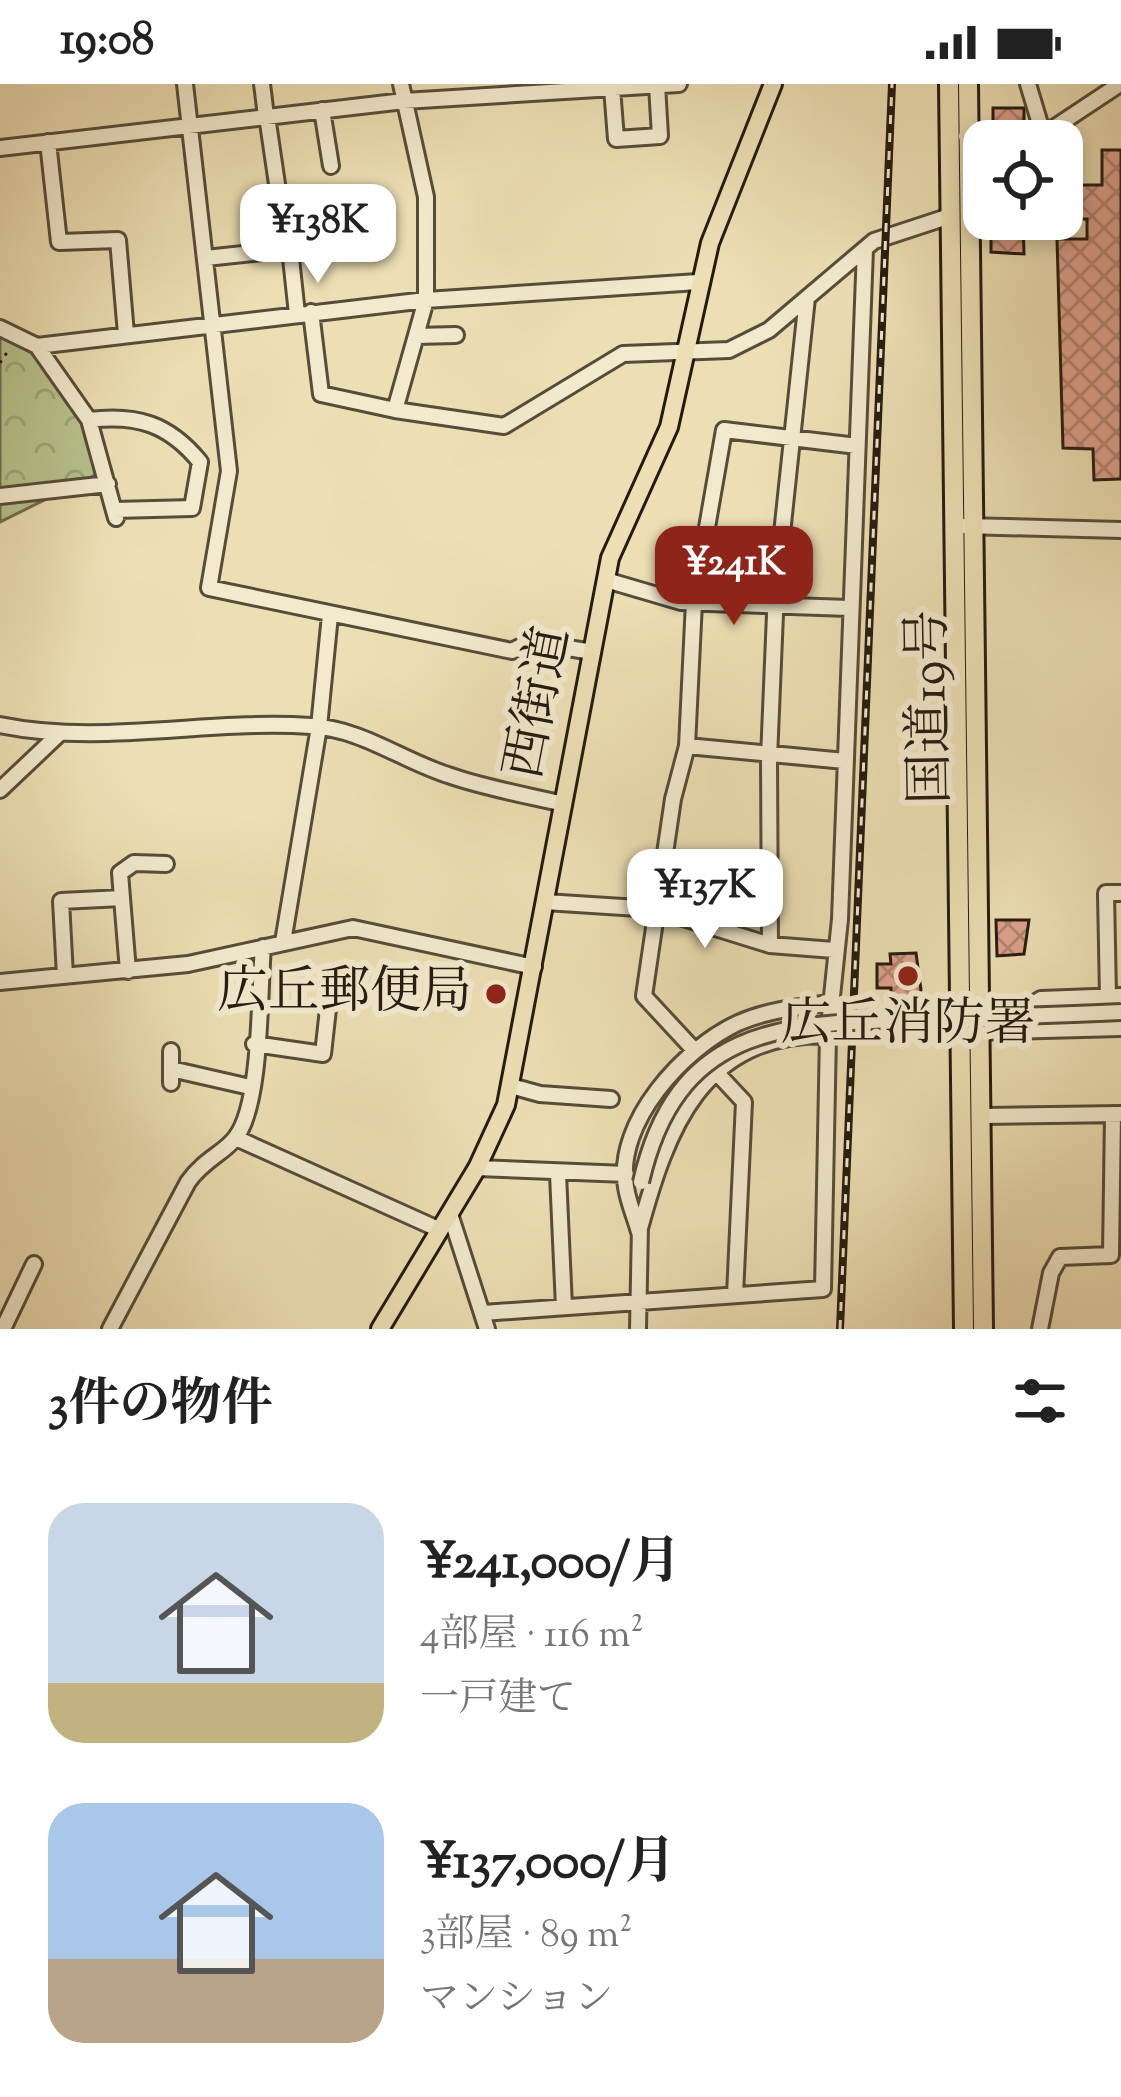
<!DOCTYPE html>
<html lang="ja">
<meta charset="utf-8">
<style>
:root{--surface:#fff;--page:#f6f6f6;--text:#222;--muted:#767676;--accent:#8f2418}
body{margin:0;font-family:"Sorts Mill Goudy","Noto Serif JP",serif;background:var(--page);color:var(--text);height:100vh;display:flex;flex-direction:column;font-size:45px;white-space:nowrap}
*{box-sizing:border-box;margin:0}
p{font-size:39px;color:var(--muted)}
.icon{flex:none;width:66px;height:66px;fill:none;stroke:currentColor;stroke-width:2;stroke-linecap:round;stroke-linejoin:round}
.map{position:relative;height:1245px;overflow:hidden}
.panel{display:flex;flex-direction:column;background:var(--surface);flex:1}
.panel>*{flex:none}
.fabs{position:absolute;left:963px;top:36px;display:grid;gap:24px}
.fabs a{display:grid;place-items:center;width:120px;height:120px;border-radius:24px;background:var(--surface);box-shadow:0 6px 18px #0003;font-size:60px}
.price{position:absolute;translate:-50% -102px;padding:0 27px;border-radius:24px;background:#fff;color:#222;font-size:39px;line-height:78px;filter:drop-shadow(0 3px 6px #0008)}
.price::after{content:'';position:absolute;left:50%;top:72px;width:36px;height:27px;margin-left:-18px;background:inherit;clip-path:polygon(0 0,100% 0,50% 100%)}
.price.selected{background:var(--accent);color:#fff}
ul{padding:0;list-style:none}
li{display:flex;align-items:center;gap:36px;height:300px;padding:0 48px}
li span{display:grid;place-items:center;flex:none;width:336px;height:240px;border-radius:36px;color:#555}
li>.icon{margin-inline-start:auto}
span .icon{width:144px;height:144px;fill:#fffc;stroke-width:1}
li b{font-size:51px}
h2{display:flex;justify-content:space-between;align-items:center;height:144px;padding:0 48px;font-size:51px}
.status{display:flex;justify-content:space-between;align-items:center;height:84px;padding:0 60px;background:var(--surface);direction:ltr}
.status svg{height:33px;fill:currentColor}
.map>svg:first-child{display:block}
</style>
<div class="status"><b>19:08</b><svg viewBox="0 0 49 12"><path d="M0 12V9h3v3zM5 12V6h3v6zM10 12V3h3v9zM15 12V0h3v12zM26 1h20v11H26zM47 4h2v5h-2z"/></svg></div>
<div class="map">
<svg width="1121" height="1245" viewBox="0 0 1121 1245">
<defs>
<pattern id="forest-crowns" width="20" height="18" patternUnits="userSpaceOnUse" patternTransform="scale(3)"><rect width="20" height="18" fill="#b8c28d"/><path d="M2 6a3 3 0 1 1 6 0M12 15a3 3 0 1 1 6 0" fill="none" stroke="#9ea679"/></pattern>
<pattern id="building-cross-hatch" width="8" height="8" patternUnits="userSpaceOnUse" patternTransform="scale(3)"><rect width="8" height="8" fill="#dfa28d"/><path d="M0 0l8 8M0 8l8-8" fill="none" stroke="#b58372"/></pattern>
</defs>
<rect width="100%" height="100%" fill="#eddfb4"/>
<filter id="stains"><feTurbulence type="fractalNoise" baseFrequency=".00167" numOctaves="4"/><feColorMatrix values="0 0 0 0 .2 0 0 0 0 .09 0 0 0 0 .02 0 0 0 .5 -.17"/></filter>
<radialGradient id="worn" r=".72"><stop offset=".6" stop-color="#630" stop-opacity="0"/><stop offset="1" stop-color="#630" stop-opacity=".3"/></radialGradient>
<path fill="url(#forest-crowns)" stroke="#6e6e4e" stroke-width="3" d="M0 251C67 277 86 322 103 387L0 438Z"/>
<path fill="url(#building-cross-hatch)" stroke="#241b10" stroke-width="3" d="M993 24H1024V37L993 41Z
M1062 66H1072V101H1102V66H1121V395L1094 396 1093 365 1063 364 1057 155H1087V135H1062Z
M991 135H1023L1024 170 991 168Z
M996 836H1029L1024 870 997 872Z
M916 869 921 906 916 914H891V904H877V880H891L890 870Z"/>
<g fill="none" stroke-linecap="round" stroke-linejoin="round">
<g stroke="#564c39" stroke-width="20">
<path id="minor" d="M185 0 229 387 209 504 512 567 529 558 593 568
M262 0 266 32
M401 0 426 113V216L395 326 504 342 623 270 729 266 769 246 874 157 947 133
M612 4 616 55 660 52 657 1
M322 26 331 82
M267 32 282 134
M966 52 1020 53 1040 40 1028 0
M1034 57 1120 0
M48 58 59 158 118 156 126 250
M0 64 404 17 679 0
M206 174 290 165 297 230
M311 228 321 310 395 326
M0 244 37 262 426 216 698 198
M416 252 456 251
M37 262 89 336 116 434
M89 336C137 330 169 340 200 378L192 424 115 426
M0 412 108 400
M964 442 1121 446
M606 496 681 518 849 524
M0 641C102 662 207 635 311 642 362 645 401 676 448 691 485 704 525 711 564 720
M687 662 845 677
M0 706 58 651
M122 814 120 789 134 779 166 780
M545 818 654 825 770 861 834 866
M283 858 319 643 330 531
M770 861 769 674 776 506 807 214
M65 892 61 817 122 814 128 887
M0 898 188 880 353 844 534 883
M1108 913 1106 809H1121
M1033 941V920L1041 915 1121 912
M970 948 1121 944
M254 960 323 970 328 925
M171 967V999
M695 967 644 912 673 715 687 662 694 518 724 346 857 362
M171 985 250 1003
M716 988 744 1018 735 1211
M511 1002 540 1010 611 1015
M982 1032 1121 1030
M236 1054 438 1145
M477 1084 626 1090
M558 1090 564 1223
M450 1130 487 1245
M639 1148C635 1133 628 1118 626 1103 615 1038 684 964 738 939 767 926 798 923 830 919
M639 1148C667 1045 701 949 828 951
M483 1229 823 1205 828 951 840 835 865 165
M3 1245 34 1180
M110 1245 188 1098C204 1075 226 1068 236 1053 262 1019 259 908 263 863
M638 1245 640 1142
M1040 1245 1051 1189 1060 1173 1111 1171 1113 1030"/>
</g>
<g stroke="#241b10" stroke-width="22">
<path id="major" d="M380 1245 477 1084 506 1021 610 474 669 343 710 159 773 0"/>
</g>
<g stroke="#241b10" stroke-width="24">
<path id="highway" d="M949 0 964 1245
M968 0 983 1245"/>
</g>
<path stroke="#241b10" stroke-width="3" stroke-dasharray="3 6" stroke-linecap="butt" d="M0 279 10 264"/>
<use href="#minor" stroke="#f3eace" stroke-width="14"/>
<use href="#major" stroke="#eddfb4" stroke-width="16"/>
<use href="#highway" stroke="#eddfb4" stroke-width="18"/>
<g stroke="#241b10" stroke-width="8">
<path id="rail" d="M840 1245 892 0"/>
</g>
<use href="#rail" stroke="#f3eace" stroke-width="3" stroke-dasharray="9" stroke-linecap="butt"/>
<g stroke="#564c39" stroke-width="20" stroke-linecap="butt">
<path id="minor-bridge" d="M641 1098C677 941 782 940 918 935 986 933 1053 931 1121 928"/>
</g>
<use href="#minor-bridge" stroke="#f3eace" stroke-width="14"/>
</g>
<g fill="#8f2418" stroke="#f3eace" stroke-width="4.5">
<circle cx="908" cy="892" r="12"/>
<circle cx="496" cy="910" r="12"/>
</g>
<g text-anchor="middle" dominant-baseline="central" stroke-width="12" stroke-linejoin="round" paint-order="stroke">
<g font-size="51" fill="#241b10" stroke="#f3eace">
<text transform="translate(540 619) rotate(-79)">西街道</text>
<text transform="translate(932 623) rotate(-91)">国道19号</text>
</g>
<g font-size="51" fill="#241b10" stroke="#f3eace" text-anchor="end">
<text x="472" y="910">広丘郵便局</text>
<text x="908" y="942" text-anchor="middle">広丘消防署</text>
</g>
</g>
<rect width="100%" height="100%" filter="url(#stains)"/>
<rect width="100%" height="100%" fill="url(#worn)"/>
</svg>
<div class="fabs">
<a><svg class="icon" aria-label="locate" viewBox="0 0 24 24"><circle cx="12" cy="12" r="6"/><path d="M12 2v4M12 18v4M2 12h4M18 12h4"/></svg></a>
</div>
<b class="price" style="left:318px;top:202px">¥138K</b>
<b class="price selected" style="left:734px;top:544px">¥241K</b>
<b class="price" style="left:705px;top:867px">¥137K</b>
</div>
<section class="panel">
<h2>3件の物件<svg class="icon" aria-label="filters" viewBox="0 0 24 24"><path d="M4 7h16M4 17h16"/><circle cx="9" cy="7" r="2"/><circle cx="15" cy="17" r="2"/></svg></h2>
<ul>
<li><span style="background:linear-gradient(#c9d6e8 75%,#c2b280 0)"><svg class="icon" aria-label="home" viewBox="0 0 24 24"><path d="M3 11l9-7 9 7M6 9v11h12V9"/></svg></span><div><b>¥241,000/月</b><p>4部屋 · 116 m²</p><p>一戸建て</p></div></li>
<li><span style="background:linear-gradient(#a9c7e8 65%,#b9a48a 0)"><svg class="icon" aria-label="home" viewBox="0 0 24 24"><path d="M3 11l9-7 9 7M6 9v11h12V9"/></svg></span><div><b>¥137,000/月</b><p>3部屋 · 89 m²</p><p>マンション</p></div></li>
</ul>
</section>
